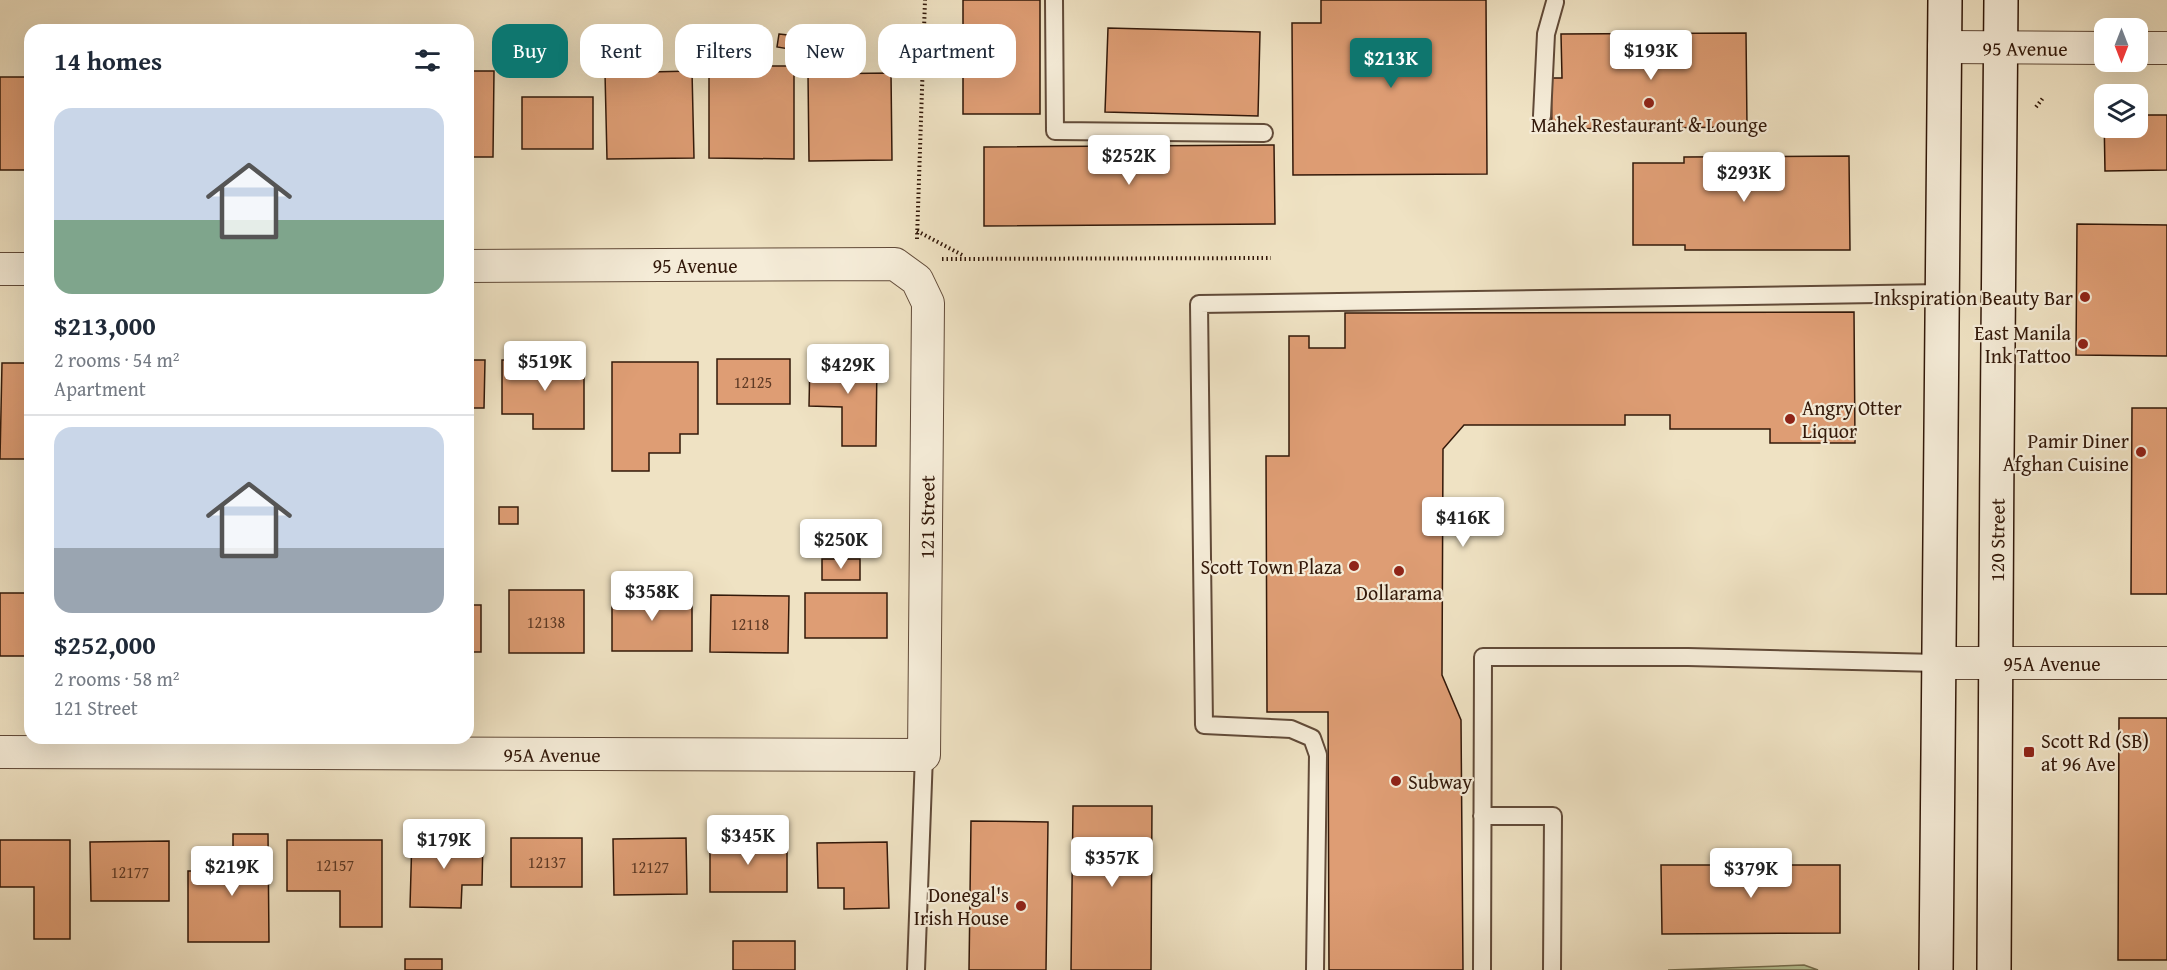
<!DOCTYPE html>
<meta charset="utf-8">
<style>
:root{--surface:#fff;--page:#f6f6f7;--text:#1f2937;--muted:#747a83;--line:#e0e1e3;--accent:#0f766e}
body{margin:0;font-family:"Gentium Book Plus",serif;background:var(--page);color:var(--text);height:100vh;display:flex;flex-direction:column;font-size:22px;white-space:nowrap}
*{box-sizing:border-box;margin:0}
p{font-size:20px;color:var(--muted)}
.icon{flex:none;width:33px;height:33px;fill:none;stroke:currentColor;stroke-width:2;stroke-linecap:round;stroke-linejoin:round}
.map{position:relative;flex:1;overflow:hidden}
.drawer{position:absolute;left:24px;top:24px;width:450px;height:720px;display:flex;flex-direction:column;background:var(--surface);border-radius:18px;box-shadow:0 6px 24px #0002}
.drawer>*{flex:none}
.top-card{position:absolute;left:492px;top:24px;width:570px;height:54px;display:flex;gap:12px}
.needle{width:39px;rotate:180deg}
.fabs{position:absolute;left:2094px;top:18px;display:grid;gap:12px}
.fabs a{display:grid;place-items:center;width:54px;height:54px;border-radius:12px;background:var(--surface);box-shadow:0 6px 24px #0002;font-size:30px}
.price{position:absolute;translate:-50% -51px;padding:0 14px;border-radius:6px;background:#fff;color:#222;font-size:20px;line-height:39px;filter:drop-shadow(0 2px 3px #0008)}
.price::after{content:'';position:absolute;left:50%;top:36px;width:18px;height:14px;margin-left:-9px;background:inherit;clip-path:polygon(0 0,100% 0,50% 100%)}
.price.active{background:var(--accent);color:#fff}
ul{padding:0;list-style:none}
li{display:grid;align-content:center;gap:12px;height:318px;padding:0 30px}
li+li{border-top:2px solid var(--line)}
li span{display:grid;place-items:center;height:186px;border-radius:18px;color:#555}
li>.icon{margin-inline-start:auto}
span .icon{width:108px;height:108px;fill:#fffc;stroke-width:1}
li b{font-size:26px}
h2{display:flex;justify-content:space-between;align-items:center;height:72px;padding:0 30px;font-size:26px}
.pill{padding:0 21px;border-radius:18px;background:var(--surface);box-shadow:0 6px 24px #0002;font-size:21px;line-height:54px}
.pill.active{background:var(--accent);color:#fff}
.map>svg:first-child{display:block}
</style>
<div class="map">
<svg width="2167" height="970" viewBox="0 0 2167 970">
<rect width="100%" height="100%" fill="#efe2c3"/>
<filter id="stains"><feTurbulence type="fractalNoise" baseFrequency=".00333" numOctaves="4"/><feColorMatrix values="0 0 0 0 .2 0 0 0 0 .09 0 0 0 0 .02 0 0 0 .5 -.17"/></filter>
<radialGradient id="worn" r=".72"><stop offset=".6" stop-color="#630" stop-opacity="0"/><stop offset="1" stop-color="#630" stop-opacity=".3"/></radialGradient>
<path fill="#b6c495" stroke="#746e4f" stroke-width="1.5" d="M1804 965 1818 970H1668Z"/>
<path fill="#de9d74" stroke="#321809" stroke-width="1.5" d="M963 0H1040V114H963Z
M1321 0H1486L1487 174 1293 175 1292 23H1321Z
M1108 28 1260 32 1258 116 1105 112Z
M1746 33 1747 127 1552 129 1551 78H1562L1561 34Z
M779 34 797 36 795 50 777 47Z
M709 66H794V159L709 158Z
M468 71H494L493 157H468Z
M692 71 694 158 607 159 605 73Z
M891 73 892 160 809 161 808 74Z
M0 77H30V170H0Z
M522 97H593V149H522Z
M2104 115V128H2138V115H2167V170L2105 171Z
M1274 145 1275 224 984 226V147Z
M1849 156 1850 250H1685V245H1633V163H1684V157Z
M2077 224 2167 225V356L2076 355Z
M1854 312 1855 443H1770V429H1670V415H1625V425H1464L1443 449 1442 675 1461 720 1463 970H1329L1328 712H1267L1266 456H1289V336H1309V348H1345V313Z
M810 358 877 359 876 446H842V407L809 406Z
M717 359H790V404H717Z
M468 360H485L484 408H468Z
M502 360H584V429H533V414H502Z
M612 362H698V434H680V453H649V471H612Z
M2 363H30V445H27L26 459H0Z
M2132 408H2167V594H2131Z
M499 507H518V524H499Z
M822 559H860V580H822Z
M509 590H584V653H509Z
M0 593H30V656H0Z
M612 593H692V651H612Z
M805 593H887V638H805Z
M711 595 789 596 788 653 710 652Z
M468 605H481V652H468Z
M2119 718H2167V960H2118Z
M1073 806H1152L1151 970H1071Z
M971 821 1048 822 1046 970H969Z
M233 834H268L269 942H188V871H233Z
M412 836 483 838 482 885H462L461 908 410 907Z
M511 838H582V887H511Z
M686 838 687 894 614 895 613 839Z
M0 840H70V939H34V887H0Z
M287 840H382V927H340V891H287Z
M710 840H787V892H710Z
M169 841V901H91L90 842Z
M887 842 889 908 844 909V888H818L817 843Z
M1661 865H1840V933L1662 934Z
M733 941H795V970H733Z
M405 959H442V970H405Z"/>
<g fill="none" stroke-linecap="round" stroke-linejoin="round">
<g stroke="#614a38" stroke-width="20">
<path id="lane" d="M1054 0 1055 131 1264 133
M1542 116 1546 34 1555 2
M1482 816H1553L1552 970
M916 970 924 755
M1315 970 1318 755 1312 738 1291 729 1204 725 1199 304 1944 293
M1482 970 1483 657H1688L1938 663"/>
</g>
<g stroke="#614a38" stroke-width="34">
<g id="street">
<path id="s1" d="M1944 47 2104 48"/>
<path d="M2138 48H2167"/>
<path d="M0 269H30"/>
<path id="s2" d="M1938 663H2167"/>
<path id="s3" d="M0 752 924 755 928 303 917 280 895 264 468 266"/>
</g>
</g>
<g stroke="#321809" stroke-width="36">
<g id="secondary">
<path d="M1936 970 1945 0"/>
<path id="s4" d="M1994 970C1994 647 1999 323 2001 0"/>
</g>
</g>
<path stroke="#321809" stroke-width="4" stroke-dasharray="1.5 3" stroke-linecap="butt" d="M2036 107 2043 98
M917 231 964 256
M917 239 925 0
M942 259 1271 258"/>
<use href="#lane" stroke="#f5ecd8" stroke-width="16"/>
<use href="#street" stroke="#f5ecd8" stroke-width="32"/>
<use href="#secondary" stroke="#f5ecd8" stroke-width="33"/>
</g>
<g fill="#8f2418" stroke="#f5ecd8" stroke-width="2">
<circle cx="1649" cy="103" r="6"/>
<circle cx="2085" cy="297" r="6"/>
<circle cx="2083" cy="344" r="6"/>
<circle cx="1790" cy="419" r="6"/>
<circle cx="2141" cy="452" r="6"/>
<circle cx="1354" cy="566" r="6"/>
<circle cx="1399" cy="571" r="6"/>
<rect x="2023" y="746" width="12" height="12" rx="3"/>
<circle cx="1396" cy="781" r="6"/>
<circle cx="1021" cy="906" r="6"/>
</g>
<g text-anchor="middle" dominant-baseline="central" stroke-width="4.5" stroke-linejoin="round" paint-order="stroke">
<g font-size="16" fill="#5d3924">
<text x="753" y="382">12125</text>
<text x="546" y="622">12138</text>
<text x="750" y="624">12118</text>
<text x="547" y="862">12137</text>
<text x="335" y="865">12157</text>
<text x="650" y="867">12127</text>
<text x="130" y="872">12177</text>
</g>
<g font-size="20" fill="#321809" stroke="#f5ecd8">
<text stroke="none"><textPath href="#s1" startOffset="81">95 Avenue</textPath></text>
<text x="695" y="265">95 Avenue</text>
<text stroke="none"><textPath href="#s3" startOffset="1162">121 Street</textPath></text>
<text stroke="none"><textPath href="#s4" startOffset="430">120 Street</textPath></text>
<text stroke="none"><textPath href="#s2" startOffset="114">95A Avenue</textPath></text>
<text stroke="none"><textPath href="#s3" startOffset="552">95A Avenue</textPath></text>
</g>
<g font-size="20" fill="#321809" stroke="#f5ecd8" text-anchor="end">
<text x="1649" y="124" text-anchor="middle">Mahek Restaurant &amp; Lounge</text>
<text x="2073" y="297">Inkspiration Beauty Bar</text>
<text x="2071" y="332">East Manila<tspan x="2071" dy="23">Ink Tattoo</tspan></text>
<text x="1802" y="407" text-anchor="start">Angry Otter<tspan x="1802" dy="23">Liquor</tspan></text>
<text x="2129" y="440">Pamir Diner<tspan x="2129" dy="23">Afghan Cuisine</tspan></text>
<text x="1342" y="566">Scott Town Plaza</text>
<text x="1399" y="592" text-anchor="middle">Dollarama</text>
<text x="2041" y="740" text-anchor="start">Scott Rd (SB)<tspan x="2041" dy="23">at 96 Ave</tspan></text>
<text x="1408" y="781" text-anchor="start">Subway</text>
<text x="1009" y="894">Donegal's<tspan x="1009" dy="23">Irish House</tspan></text>
</g>
</g>
<rect width="100%" height="100%" filter="url(#stains)"/>
<rect width="100%" height="100%" fill="url(#worn)"/>
</svg>
<div class="fabs">
<a><svg class="needle" viewBox="-14 -14 28 28"><path d="M0-13l5 13h-10z" fill="#e53935"/><path d="M0 13l5-13h-10z" fill="#747a83"/></svg></a>
<a><svg class="icon" aria-label="layers" viewBox="0 0 24 24"><path d="M12 4l9 5-9 5-9-5zM3 14l9 5 9-5"/></svg></a>
</div>
<b class="price" style="left:1651px;top:81px">$193K</b>
<b class="price active" style="left:1391px;top:89px">$213K</b>
<b class="price" style="left:1129px;top:186px">$252K</b>
<b class="price" style="left:1744px;top:203px">$293K</b>
<b class="price" style="left:545px;top:392px">$519K</b>
<b class="price" style="left:848px;top:395px">$429K</b>
<b class="price" style="left:1463px;top:548px">$416K</b>
<b class="price" style="left:841px;top:570px">$250K</b>
<b class="price" style="left:652px;top:622px">$358K</b>
<b class="price" style="left:748px;top:866px">$345K</b>
<b class="price" style="left:444px;top:870px">$179K</b>
<b class="price" style="left:1112px;top:888px">$357K</b>
<b class="price" style="left:232px;top:897px">$219K</b>
<b class="price" style="left:1751px;top:899px">$379K</b>
<div class="top-card">
<a class="pill active">Buy</a>
<a class="pill">Rent</a>
<a class="pill">Filters</a>
<a class="pill">New</a>
<a class="pill">Apartment</a>
</div>
<section class="drawer">
<h2>14 homes<svg class="icon" aria-label="filters" viewBox="0 0 24 24"><path d="M4 7h16M4 17h16"/><circle cx="9" cy="7" r="2"/><circle cx="15" cy="17" r="2"/></svg></h2>
<ul>
<li><span style="background:linear-gradient(#c9d6e8 60%,#7fa58c 0)"><svg class="icon" aria-label="home" viewBox="0 0 24 24"><path d="M3 11l9-7 9 7M6 9v11h12V9"/></svg></span><div><b>$213,000</b><p>2 rooms · 54 m²</p><p>Apartment</p></div></li>
<li><span style="background:linear-gradient(#c9d6e8 65%,#9aa5b1 0)"><svg class="icon" aria-label="home" viewBox="0 0 24 24"><path d="M3 11l9-7 9 7M6 9v11h12V9"/></svg></span><div><b>$252,000</b><p>2 rooms · 58 m²</p><p>121 Street</p></div></li>
</ul>
</section>
</div>
